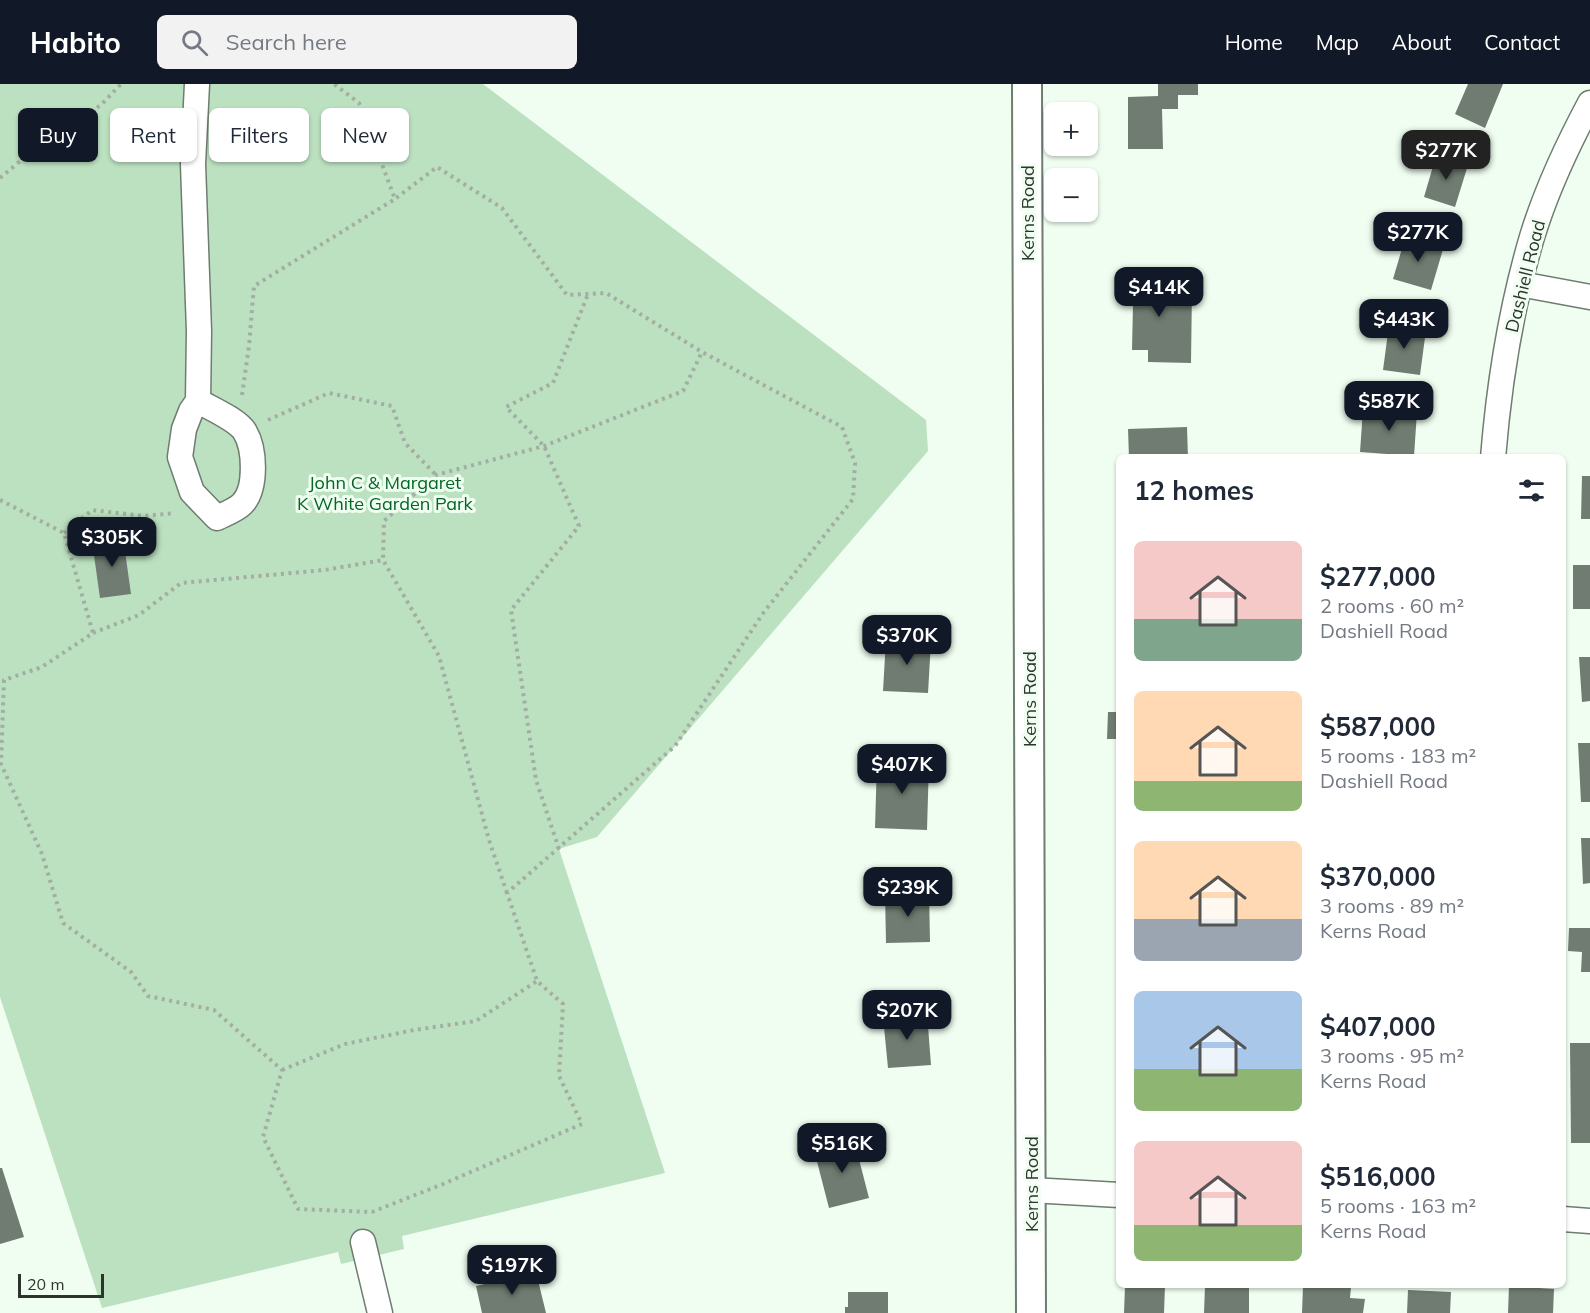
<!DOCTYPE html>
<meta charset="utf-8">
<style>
:root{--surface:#fff;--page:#f2f2f3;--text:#1f2937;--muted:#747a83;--accent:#111827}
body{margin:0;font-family:Mulish,sans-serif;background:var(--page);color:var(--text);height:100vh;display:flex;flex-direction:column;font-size:22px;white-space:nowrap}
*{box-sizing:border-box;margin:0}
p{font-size:20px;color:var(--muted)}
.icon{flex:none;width:33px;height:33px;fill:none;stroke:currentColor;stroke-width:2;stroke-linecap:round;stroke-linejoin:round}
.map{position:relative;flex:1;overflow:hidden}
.sheet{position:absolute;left:1116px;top:370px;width:450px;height:834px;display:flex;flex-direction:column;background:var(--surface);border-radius:9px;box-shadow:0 2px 4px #0004}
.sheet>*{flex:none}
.banner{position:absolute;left:18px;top:24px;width:570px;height:54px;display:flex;gap:12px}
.fabs{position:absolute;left:1044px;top:18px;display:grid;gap:12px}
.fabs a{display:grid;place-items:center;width:54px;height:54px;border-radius:9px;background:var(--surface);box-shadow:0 2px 4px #0004;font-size:30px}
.scale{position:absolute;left:18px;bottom:15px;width:86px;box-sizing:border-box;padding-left:6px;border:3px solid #2e332e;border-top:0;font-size:16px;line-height:21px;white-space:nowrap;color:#2e332e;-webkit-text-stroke:4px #effef0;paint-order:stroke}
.price{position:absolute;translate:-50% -51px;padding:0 14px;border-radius:12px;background:var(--accent);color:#fff;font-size:20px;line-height:39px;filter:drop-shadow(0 2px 3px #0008)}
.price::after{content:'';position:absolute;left:50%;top:36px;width:18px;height:14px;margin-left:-9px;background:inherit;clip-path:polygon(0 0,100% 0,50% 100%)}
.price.selected{background:#222;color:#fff}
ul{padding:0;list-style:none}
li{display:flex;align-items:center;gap:18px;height:150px;padding:0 18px}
li span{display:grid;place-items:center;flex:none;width:168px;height:120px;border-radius:9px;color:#555}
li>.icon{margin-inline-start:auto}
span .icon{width:72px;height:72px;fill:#fffc;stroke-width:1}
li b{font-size:26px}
h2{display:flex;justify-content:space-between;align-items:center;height:72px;padding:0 18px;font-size:26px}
.pill{padding:0 21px;border-radius:9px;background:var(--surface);box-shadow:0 2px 4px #0004;font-size:21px;line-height:54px}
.pill.selected{background:var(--accent);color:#fff}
header{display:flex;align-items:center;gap:36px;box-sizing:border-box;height:84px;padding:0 30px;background:var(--accent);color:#fff}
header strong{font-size:28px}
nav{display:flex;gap:33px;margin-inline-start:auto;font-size:21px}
.search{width:420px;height:54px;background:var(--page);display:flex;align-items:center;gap:15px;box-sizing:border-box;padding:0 21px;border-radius:9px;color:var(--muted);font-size:22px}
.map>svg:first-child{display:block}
</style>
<header>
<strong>Habito</strong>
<div class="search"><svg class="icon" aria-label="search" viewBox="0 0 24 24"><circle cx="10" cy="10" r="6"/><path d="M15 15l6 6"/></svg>Search here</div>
<nav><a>Home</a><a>Map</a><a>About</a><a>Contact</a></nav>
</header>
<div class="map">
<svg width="1590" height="1229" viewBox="0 0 1590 1229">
<rect width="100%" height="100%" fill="#effef0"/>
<path fill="#bce1c0" d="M0 0H483L926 336 928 367 597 753 559 765 665 1089 402 1152 404 1165 341 1180 338 1168 102 1224 0 913Z"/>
<path fill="#707c71" d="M1158 0H1198V11H1178V25H1162L1163 65H1128V13L1158 12Z
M1468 0H1503L1485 44 1455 30Z
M1436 72 1468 81 1455 123 1424 113Z
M1406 151 1444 162 1431 206 1393 195Z
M1123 188H1159V203L1192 204 1191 279 1148 278V266H1132L1133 220H1122Z
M1389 241 1426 246 1420 291 1383 286Z
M1363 325 1417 328 1414 372 1360 368Z
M1187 343 1188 374H1129L1128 345Z
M1582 392H1590V435H1581Z
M123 453 131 510 100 514 92 457Z
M1573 481H1590V525H1573Z
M886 555 931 557 928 609 883 607Z
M1579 573H1590V617L1582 618Z
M1108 628H1119V655H1107Z
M1578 659H1590V718H1581Z
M877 677 929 678 927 746 875 744Z
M1581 754H1590V799L1583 800Z
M929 808 930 858 886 859 885 809Z
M1569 844H1590V888H1581L1582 868 1568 867Z
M927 929 931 981 888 984 883 933Z
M1570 959H1590V1059H1571Z
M854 1056 869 1114 829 1124 814 1066Z
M0 1084H2L24 1153 0 1160Z
M536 1188 546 1229H482L476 1202Z
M1125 1202H1165L1164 1229H1124Z
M1205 1202H1249V1229H1204Z
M1303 1202 1351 1203 1350 1214 1365 1215 1363 1229H1302Z
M1509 1202 1554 1205 1553 1229H1508Z
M1408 1206 1451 1208 1450 1229H1407Z
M848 1208H888V1229H845V1223H848Z"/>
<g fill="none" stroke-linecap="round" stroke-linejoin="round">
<g stroke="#6f7c70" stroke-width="27">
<path id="minor" d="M197 0 193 80 199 247 198 317 191 327 184 345 180 373 192 408 217 434C225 430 236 426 242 420 257 405 255 365 245 348 238 336 210 324 198 317
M1520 200 1590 213
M1493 374C1499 300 1511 224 1532 153 1546 107 1567 62 1590 19
M1031 1106 1119 1111
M1563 1135 1590 1137
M363 1158 380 1229"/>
</g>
<g stroke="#6f7c70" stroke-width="32">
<path id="tertiary" d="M1027 0 1031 1229"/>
</g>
<path stroke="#a3aea3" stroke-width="4" stroke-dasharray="3 4.5" stroke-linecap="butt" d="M0 94 37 63 101 21 121 0
M242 311 249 262 254 202 395 115
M268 336 329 309 392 322 405 359 436 391
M0 416 64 449 93 549 42 583 4 596 1 680 42 770 63 839 131 888 148 912 214 926 282 986 263 1053 298 1125 372 1128 443 1100 582 1040 559 992 563 920 537 897 507 809 675 662 764 528 853 415 855 379 842 343 702 268 606 209 567 211 502 124 437 83 395 115 359 19 334 0
M64 449 92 426 144 432 175 429
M93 549 139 531 181 499 325 486 383 476
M559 765 536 696 511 526 579 442 544 362 506 323 553 299 588 210
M507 809 489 756 439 572 383 476 384 437 436 391 544 362 683 307 702 268
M282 986 345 960 414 946 476 937 537 897"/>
<use href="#minor" stroke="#fff" stroke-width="24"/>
<use href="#tertiary" stroke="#fff" stroke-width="28"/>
</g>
<g text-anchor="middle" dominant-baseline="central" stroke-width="6" stroke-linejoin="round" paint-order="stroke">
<g font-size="18" fill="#2e332e" stroke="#effef0">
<text transform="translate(1027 129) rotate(-90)">Kerns Road</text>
<text transform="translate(1525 192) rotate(-76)">Dashiell Road</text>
<text transform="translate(1029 615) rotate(-90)">Kerns Road</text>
<text transform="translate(1031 1100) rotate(-90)">Kerns Road</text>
</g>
<g font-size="18" fill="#046525" stroke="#effef0">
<text x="385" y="398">John C &amp; Margaret<tspan x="385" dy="21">K White Garden Park</tspan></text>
</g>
</g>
</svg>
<div class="fabs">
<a>+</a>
<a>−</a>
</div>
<div class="scale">20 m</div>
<b class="price selected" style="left:1446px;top:97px">$277K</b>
<b class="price" style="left:1418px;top:179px">$277K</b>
<b class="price" style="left:1159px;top:234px">$414K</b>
<b class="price" style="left:1404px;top:266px">$443K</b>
<b class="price" style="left:1389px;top:348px">$587K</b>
<b class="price" style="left:112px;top:484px">$305K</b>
<b class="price" style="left:907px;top:582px">$370K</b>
<b class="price" style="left:902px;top:711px">$407K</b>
<b class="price" style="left:908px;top:834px">$239K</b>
<b class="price" style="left:907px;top:957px">$207K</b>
<b class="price" style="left:842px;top:1090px">$516K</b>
<b class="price" style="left:512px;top:1212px">$197K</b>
<div class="banner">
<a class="pill selected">Buy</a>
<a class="pill">Rent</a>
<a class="pill">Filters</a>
<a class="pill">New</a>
</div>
<section class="sheet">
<h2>12 homes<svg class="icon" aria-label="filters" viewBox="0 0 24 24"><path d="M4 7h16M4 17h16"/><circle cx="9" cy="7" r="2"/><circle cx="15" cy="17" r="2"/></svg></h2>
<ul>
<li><span style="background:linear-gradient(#f6c9c9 65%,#7fa58c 0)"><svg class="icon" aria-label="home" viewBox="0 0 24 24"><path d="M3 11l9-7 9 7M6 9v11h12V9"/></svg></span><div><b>$277,000</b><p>2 rooms · 60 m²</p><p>Dashiell Road</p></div></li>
<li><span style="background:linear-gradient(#ffd9b3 75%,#8fb573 0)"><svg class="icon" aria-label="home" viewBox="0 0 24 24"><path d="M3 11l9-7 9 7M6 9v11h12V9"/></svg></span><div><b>$587,000</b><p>5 rooms · 183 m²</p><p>Dashiell Road</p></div></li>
<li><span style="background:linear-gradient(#ffd9b3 65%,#9aa5b1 0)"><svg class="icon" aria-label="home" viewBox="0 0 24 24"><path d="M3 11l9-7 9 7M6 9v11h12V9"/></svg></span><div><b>$370,000</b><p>3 rooms · 89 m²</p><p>Kerns Road</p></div></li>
<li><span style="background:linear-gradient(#a9c7e8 65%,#8fb573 0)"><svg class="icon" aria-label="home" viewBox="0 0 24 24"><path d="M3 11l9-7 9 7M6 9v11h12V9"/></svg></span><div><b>$407,000</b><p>3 rooms · 95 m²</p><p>Kerns Road</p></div></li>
<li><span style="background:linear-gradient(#f6c9c9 70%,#8fb573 0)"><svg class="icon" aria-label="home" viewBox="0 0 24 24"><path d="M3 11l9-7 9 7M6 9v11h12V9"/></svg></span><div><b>$516,000</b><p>5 rooms · 163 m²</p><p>Kerns Road</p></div></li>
</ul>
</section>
</div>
